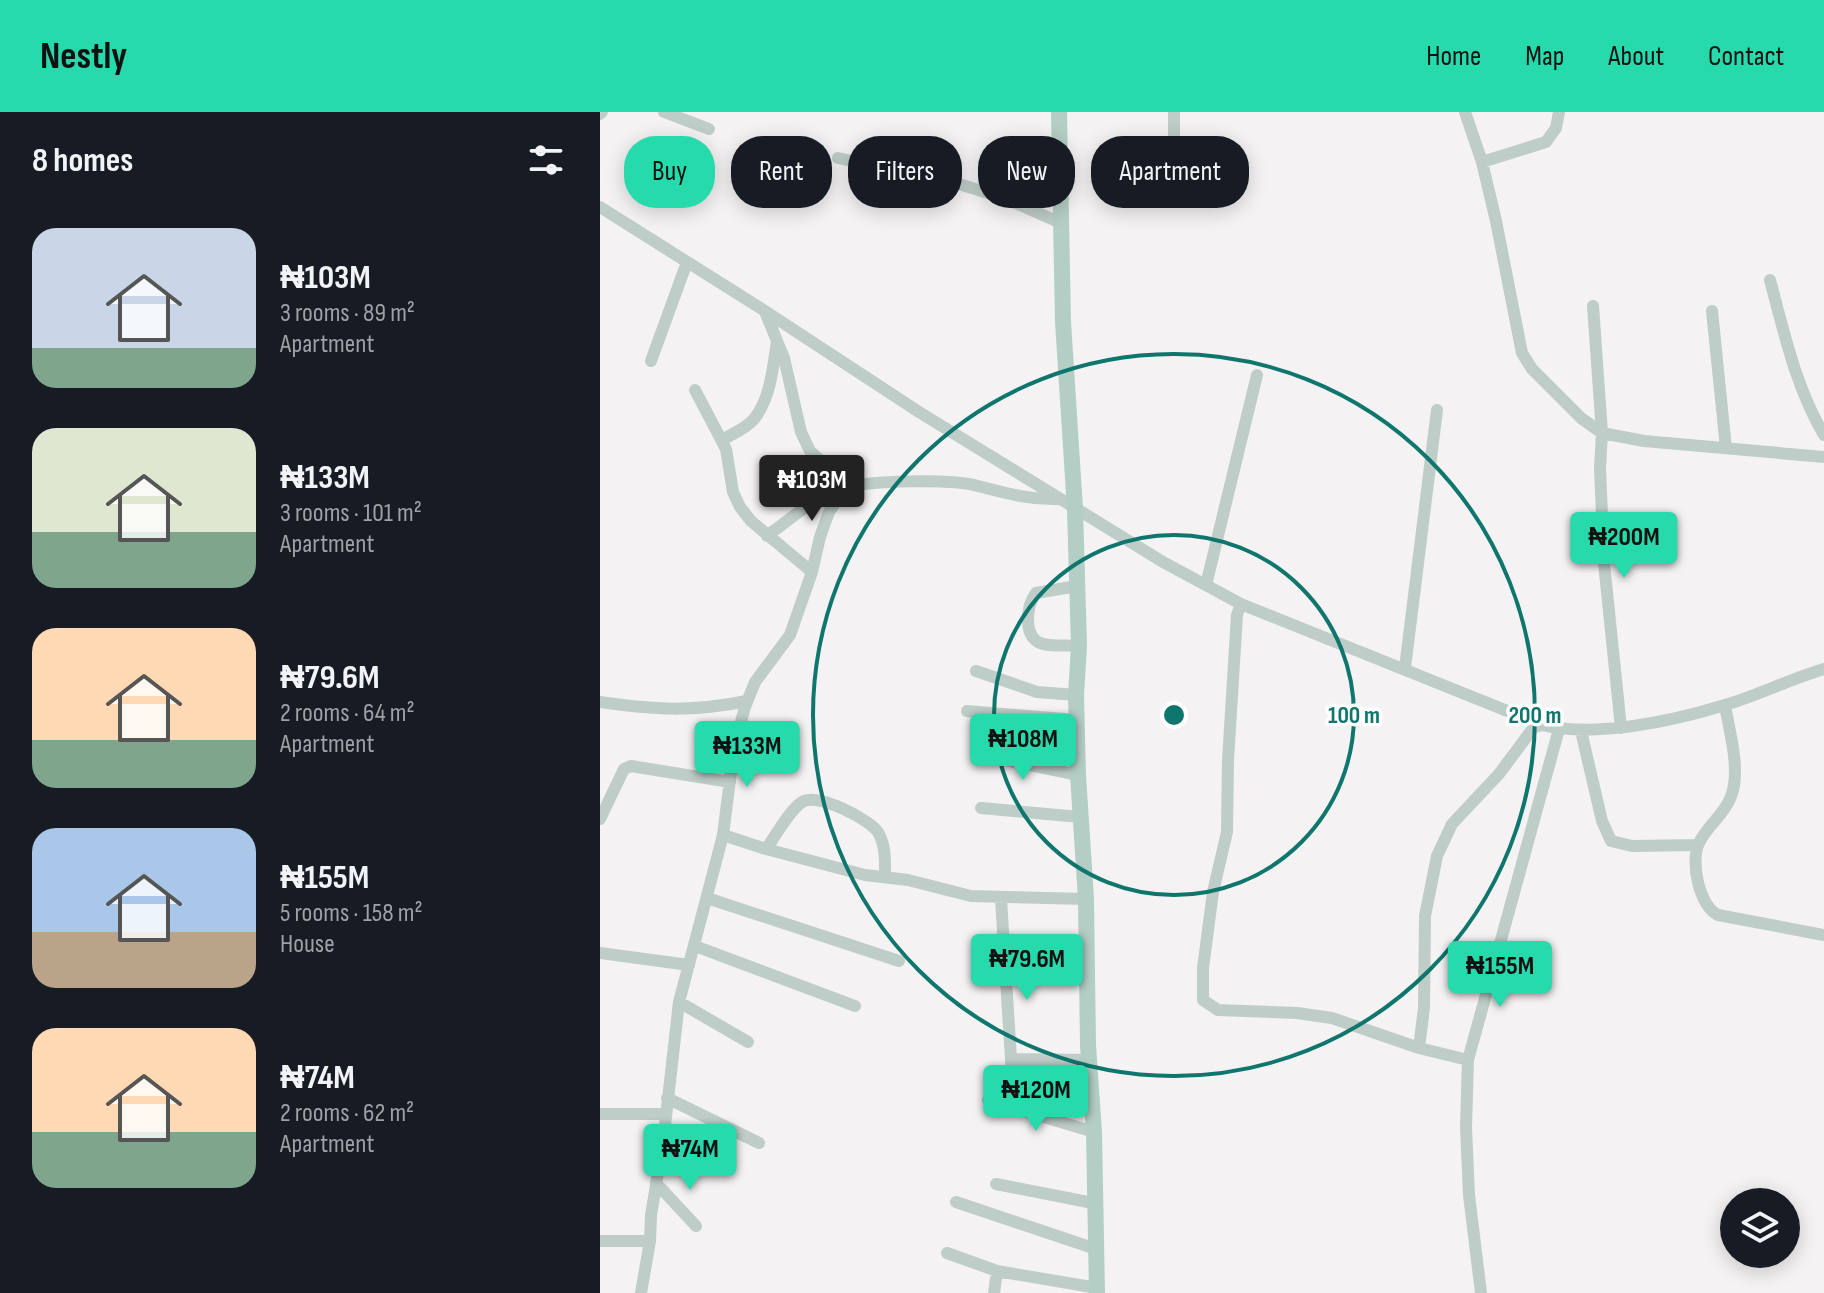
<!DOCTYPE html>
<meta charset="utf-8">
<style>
:root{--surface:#171b24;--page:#242831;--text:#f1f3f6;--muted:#9ea1a6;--accent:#26daab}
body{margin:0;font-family:"Sofia Sans Condensed",sans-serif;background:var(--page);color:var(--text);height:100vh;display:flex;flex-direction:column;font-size:30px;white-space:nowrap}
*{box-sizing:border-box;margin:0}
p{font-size:26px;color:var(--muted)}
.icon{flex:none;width:44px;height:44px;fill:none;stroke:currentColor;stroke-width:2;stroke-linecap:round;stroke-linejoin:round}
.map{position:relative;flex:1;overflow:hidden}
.sheet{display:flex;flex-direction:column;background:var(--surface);width:600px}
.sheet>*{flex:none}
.guide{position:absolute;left:24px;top:24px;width:760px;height:72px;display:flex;gap:16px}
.tools{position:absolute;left:1120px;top:1076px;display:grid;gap:16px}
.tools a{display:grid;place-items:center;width:80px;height:80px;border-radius:50%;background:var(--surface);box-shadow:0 4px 20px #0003;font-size:40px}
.price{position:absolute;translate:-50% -68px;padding:0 18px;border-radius:8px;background:var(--accent);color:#111;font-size:26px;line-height:52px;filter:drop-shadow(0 2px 4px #0008)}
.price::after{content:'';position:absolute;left:50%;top:48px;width:24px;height:18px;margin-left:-12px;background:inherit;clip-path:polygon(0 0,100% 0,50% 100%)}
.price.selected{background:#222;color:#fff}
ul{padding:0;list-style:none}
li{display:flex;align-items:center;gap:24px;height:200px;padding:0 32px}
li span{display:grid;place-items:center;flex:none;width:224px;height:160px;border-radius:24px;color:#555}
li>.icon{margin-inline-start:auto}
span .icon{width:96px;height:96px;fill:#fffc;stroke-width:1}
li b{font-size:34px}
h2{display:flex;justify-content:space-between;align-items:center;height:96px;padding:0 32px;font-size:34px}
.chip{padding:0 28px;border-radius:32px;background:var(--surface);box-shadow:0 4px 20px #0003;font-size:28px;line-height:72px}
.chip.selected{background:var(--accent);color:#111}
header{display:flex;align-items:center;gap:48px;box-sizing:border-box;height:112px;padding:0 40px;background:var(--accent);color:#111}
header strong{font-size:38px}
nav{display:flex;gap:44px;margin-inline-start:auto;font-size:28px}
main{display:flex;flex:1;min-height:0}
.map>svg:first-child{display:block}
</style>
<header>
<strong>Nestly</strong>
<nav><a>Home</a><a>Map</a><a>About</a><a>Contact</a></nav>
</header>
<main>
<section class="sheet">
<h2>8 homes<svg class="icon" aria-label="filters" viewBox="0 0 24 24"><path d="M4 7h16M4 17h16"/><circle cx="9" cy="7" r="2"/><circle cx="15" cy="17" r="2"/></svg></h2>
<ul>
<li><span style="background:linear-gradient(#c9d6e8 75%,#7fa58c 0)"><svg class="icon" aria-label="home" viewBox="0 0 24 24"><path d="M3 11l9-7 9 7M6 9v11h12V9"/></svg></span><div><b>₦103M</b><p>3 rooms · 89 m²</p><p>Apartment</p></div></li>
<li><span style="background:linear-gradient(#dfe7d0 65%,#7fa58c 0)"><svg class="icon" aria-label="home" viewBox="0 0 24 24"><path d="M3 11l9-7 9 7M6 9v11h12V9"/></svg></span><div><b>₦133M</b><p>3 rooms · 101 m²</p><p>Apartment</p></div></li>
<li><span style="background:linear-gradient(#ffd9b3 70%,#7fa58c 0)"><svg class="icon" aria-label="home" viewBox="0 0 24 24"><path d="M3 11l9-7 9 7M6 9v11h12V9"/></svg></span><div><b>₦79.6M</b><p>2 rooms · 64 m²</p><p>Apartment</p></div></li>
<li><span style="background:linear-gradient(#a9c7e8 65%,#b9a48a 0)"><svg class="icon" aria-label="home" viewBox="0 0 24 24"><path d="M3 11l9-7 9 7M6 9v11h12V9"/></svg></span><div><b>₦155M</b><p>5 rooms · 158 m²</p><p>House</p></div></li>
<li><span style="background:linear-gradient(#ffd9b3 65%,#7fa58c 0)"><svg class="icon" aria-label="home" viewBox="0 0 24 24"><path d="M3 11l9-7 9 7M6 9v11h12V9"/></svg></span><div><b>₦74M</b><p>2 rooms · 62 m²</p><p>Apartment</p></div></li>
</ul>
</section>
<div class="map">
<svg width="1224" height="1181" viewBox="0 0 1224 1181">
<rect width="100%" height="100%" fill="#f4f2f3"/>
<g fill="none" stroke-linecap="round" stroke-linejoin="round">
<path stroke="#becdc7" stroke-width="12" d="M64 0 109 17
M865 0 882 50 896 109 922 241 932 257 981 306 1002 321 1044 329 1224 345
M0 2 2 0
M238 46 359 72 404 86 461 111
M882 50 946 30 956 16 959 0
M574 52V0
M0 95 165 199 319 300 563 450 641 492 942 613C995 626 1073 609 1125 593 1159 583 1190 567 1224 557
M1170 168C1184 220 1196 276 1224 323
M993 194 1002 321 1000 356 1004 451 1021 616
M1112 199 1126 336
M166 202 184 246 201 320 210 339 238 365 245 376 216 387 167 424
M51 249 87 150
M95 278 126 337 133 380 140 395 151 409 212 460
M122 328C132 322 147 316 154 307 171 286 173 254 177 229
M606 473 657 263
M477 474 436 481C430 489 429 496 428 505 427 540 452 532 479 534
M641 492 637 503 628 648 627 720 613 780 603 856V888L618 898 697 901 732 906 819 936 868 948
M805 556 837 298
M376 559 437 580 476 583
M0 590C54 598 93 600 147 589
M1125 593C1129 618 1138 648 1134 673 1130 700 1109 710 1099 731 1090 749 1099 794 1118 803L1224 823
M367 599 476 608
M981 619 1002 709 1011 729 1032 734 1098 733
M376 642 478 663
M381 696 480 705
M0 707 24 657 31 654 130 670
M123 723 166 737 265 763 308 768 371 784 486 787
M166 737C175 725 191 695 204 689 220 682 272 708 279 722 286 735 285 751 285 765
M107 786 299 849
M401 787 414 995
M95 834 255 894
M0 841 89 853
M79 890 148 930
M819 936 824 896 825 804 837 744 852 712 899 662 934 615 942 613
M411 947 490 948
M67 986 159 1031
M388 988 494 1020
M0 1002H65
M56 1071 96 1114
M396 1072 493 1091
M356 1090 496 1137
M0 1129H50
M347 1141 397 1159
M41 1181 50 1129 51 1103 63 1031 79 890 123 723 134 636 145 595 155 570 190 523 212 460 220 425 229 400 245 376C270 368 354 367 378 374 406 381 429 388 458 387
M394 1181 397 1159 497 1176
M881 1181 869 1083 866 1015 868 948 959 617"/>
<path stroke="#b3cec5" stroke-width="16" d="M459 0 463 210 475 397 479 534 476 583 478 663 486 787 488 933 494 1020 497 1181"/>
</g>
<g fill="none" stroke="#0f766e" stroke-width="4">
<circle cx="574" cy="603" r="180"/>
<circle cx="574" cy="603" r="361"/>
</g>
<circle cx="574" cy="603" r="12" fill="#0f766e" stroke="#fff" stroke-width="4"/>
<g font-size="24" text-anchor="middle" font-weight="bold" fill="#0f766e" stroke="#fff" stroke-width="7" stroke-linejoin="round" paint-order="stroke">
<text x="754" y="611">100 m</text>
<text x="935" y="611">200 m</text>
</g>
</svg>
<div class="tools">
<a><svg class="icon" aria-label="layers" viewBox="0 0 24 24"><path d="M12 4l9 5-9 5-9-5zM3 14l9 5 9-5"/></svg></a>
</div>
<b class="price selected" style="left:212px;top:411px">₦103M</b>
<b class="price" style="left:1024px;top:468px">₦200M</b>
<b class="price" style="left:423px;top:670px">₦108M</b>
<b class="price" style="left:147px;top:677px">₦133M</b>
<b class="price" style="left:427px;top:890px">₦79.6M</b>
<b class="price" style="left:900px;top:897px">₦155M</b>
<b class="price" style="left:436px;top:1021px">₦120M</b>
<b class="price" style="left:90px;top:1080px">₦74M</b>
<div class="guide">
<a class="chip selected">Buy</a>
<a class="chip">Rent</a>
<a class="chip">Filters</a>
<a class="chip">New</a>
<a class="chip">Apartment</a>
</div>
</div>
</main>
